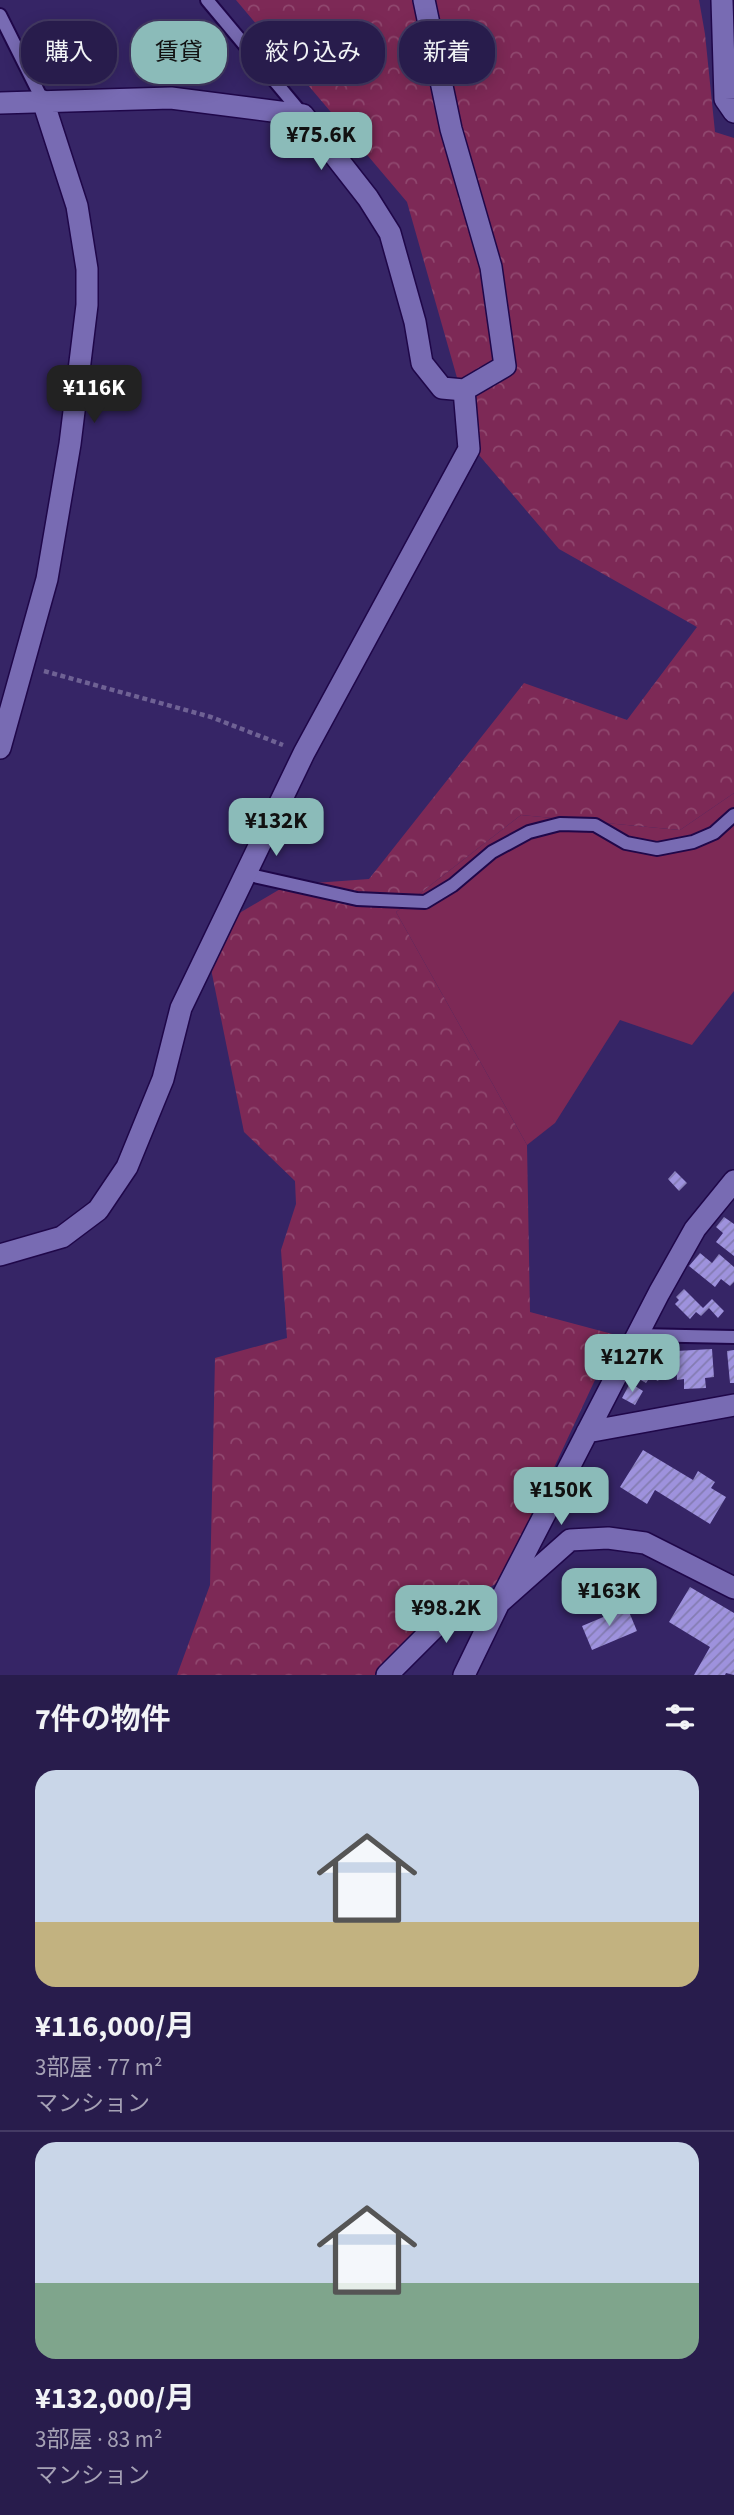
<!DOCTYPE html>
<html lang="ja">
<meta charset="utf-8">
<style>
:root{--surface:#281c4c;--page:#342956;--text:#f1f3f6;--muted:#a5a1b5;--line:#443a64;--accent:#8bbbb9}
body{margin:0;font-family:"Source Sans 3","Noto Sans JP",sans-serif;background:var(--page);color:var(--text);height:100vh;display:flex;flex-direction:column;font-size:26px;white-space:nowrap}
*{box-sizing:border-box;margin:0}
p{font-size:23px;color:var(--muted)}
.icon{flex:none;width:38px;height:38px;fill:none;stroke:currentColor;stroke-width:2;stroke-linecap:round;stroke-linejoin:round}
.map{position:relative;height:1675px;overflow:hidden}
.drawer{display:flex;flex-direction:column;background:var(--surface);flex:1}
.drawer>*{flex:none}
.top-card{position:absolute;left:21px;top:21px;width:693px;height:63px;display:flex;gap:14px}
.price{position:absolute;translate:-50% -60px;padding:0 16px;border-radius:14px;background:var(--accent);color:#111;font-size:23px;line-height:46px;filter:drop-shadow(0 2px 4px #0008)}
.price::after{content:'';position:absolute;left:50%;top:42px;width:21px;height:16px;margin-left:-10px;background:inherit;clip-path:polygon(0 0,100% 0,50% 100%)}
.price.on{background:#222;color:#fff}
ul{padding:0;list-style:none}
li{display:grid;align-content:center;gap:14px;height:371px;padding:0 35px}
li+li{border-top:2px solid var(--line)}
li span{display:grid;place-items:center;height:217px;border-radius:21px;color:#555}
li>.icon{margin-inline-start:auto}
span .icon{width:126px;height:126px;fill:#fffc;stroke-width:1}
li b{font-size:30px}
h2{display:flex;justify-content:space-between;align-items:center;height:84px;padding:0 35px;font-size:30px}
.pill{padding:0 24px;border-radius:28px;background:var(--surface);box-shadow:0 4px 18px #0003,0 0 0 2px var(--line);font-size:24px;line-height:63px}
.pill.on{background:var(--accent);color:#111}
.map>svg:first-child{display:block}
</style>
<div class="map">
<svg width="734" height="1675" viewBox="0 0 734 1675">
<defs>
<pattern id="forest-crowns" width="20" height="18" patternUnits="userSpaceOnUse" patternTransform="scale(1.75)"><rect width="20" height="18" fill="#7d2956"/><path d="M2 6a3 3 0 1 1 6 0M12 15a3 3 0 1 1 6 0" fill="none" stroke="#90486f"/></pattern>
<pattern id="building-hatch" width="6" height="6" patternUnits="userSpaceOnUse" patternTransform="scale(1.75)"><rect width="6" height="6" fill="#9e92dd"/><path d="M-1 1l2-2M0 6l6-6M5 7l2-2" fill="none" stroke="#847cb2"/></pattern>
</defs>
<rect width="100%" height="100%" fill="#362566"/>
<path fill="#7d2956" d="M734 793V991L692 1045 620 1020 555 1123 527 1145 396 912 521 815 680 830Z"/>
<path fill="url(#forest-crowns)" d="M236 0H699L705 34 715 132 734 138V793L680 830 521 815 396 912 527 1145 530 1312 616 1335 501 1581 418 1627 378 1675H177L210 1585 215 1358 287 1338 281 1250 296 1204 295 1181 244 1132 211 969 236 915 287 885 369 879 524 683 627 720 697 627 559 549 479 455 407 202Z"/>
<path fill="url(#building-hatch)" d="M675 1171 687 1183 679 1191 668 1179Z
M724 1217 734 1224V1256L716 1242 723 1233 716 1227Z
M700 1253 712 1263 719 1254 734 1267V1282L730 1286 721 1279 715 1287 689 1266Z
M684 1289 703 1308 712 1299 724 1311 718 1318 709 1308 701 1316 696 1312 690 1319 675 1304 679 1300 676 1297Z
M662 1346 670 1351 663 1364 666 1366 658 1381 650 1377 646 1383 634 1376 648 1352 656 1357Z
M712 1349 714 1377 705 1378 706 1388 684 1389V1379L677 1380 676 1351Z
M734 1350V1383H730L727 1351Z
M630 1383 643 1391 635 1405 622 1398Z
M643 1450 693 1480 698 1471 715 1482 711 1488 726 1497 710 1524 655 1490 647 1504 620 1487Z
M690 1587 734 1613V1675L726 1673 725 1675H694L710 1647 669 1622Z
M627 1607 637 1631 592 1650 582 1626Z"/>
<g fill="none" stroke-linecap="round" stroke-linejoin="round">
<g stroke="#1f0749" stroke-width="16">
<path id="lane" d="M207 0 303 115
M0 15 43 101
M245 874 357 899 425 902 453 885 492 852 529 832 560 824 595 825 626 843 657 849 693 842 714 833 734 815
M637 1335 734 1337"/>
</g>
<g stroke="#1f0749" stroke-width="24">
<path id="street" d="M722 0 725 99 734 112
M0 103 171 98 303 115 368 198 390 233 415 322 422 363 442 388 464 390 505 366 491 267 451 129 424 0
M0 748 47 579 70 444 87 305V269L77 206 43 101
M0 1255 62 1237 98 1210 127 1167 163 1079 181 1008 304 753 469 449 464 390
M587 1432 734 1405
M387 1675 440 1622 470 1610 499 1603 570 1540 608 1538 645 1543 734 1588
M464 1675 499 1603 659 1293 695 1229 734 1181"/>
</g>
<path stroke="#6f6294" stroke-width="4.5" stroke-dasharray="5 3.5" stroke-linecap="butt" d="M44 671 211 717 283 745"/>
<use href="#lane" stroke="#786bb3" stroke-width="12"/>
<use href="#street" stroke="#786bb3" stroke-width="21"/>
</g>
</svg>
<b class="price" style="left:321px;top:172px">¥75.6K</b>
<b class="price on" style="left:94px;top:425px">¥116K</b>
<b class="price" style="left:276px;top:858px">¥132K</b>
<b class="price" style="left:632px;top:1394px">¥127K</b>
<b class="price" style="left:561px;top:1527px">¥150K</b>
<b class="price" style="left:609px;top:1628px">¥163K</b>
<b class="price" style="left:446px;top:1645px">¥98.2K</b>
<div class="top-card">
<a class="pill">購入</a>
<a class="pill on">賃貸</a>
<a class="pill">絞り込み</a>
<a class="pill">新着</a>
</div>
</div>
<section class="drawer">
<h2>7件の物件<svg class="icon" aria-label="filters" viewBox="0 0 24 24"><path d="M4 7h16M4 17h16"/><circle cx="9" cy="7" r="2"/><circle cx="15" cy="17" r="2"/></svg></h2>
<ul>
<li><span style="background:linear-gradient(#c9d6e8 70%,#c2b280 0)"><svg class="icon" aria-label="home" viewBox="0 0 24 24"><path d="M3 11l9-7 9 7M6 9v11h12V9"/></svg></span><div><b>¥116,000/月</b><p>3部屋 · 77 m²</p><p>マンション</p></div></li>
<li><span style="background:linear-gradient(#c9d6e8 65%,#7fa58c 0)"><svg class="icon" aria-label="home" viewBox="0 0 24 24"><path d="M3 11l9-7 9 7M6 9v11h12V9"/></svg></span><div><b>¥132,000/月</b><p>3部屋 · 83 m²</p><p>マンション</p></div></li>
</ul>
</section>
